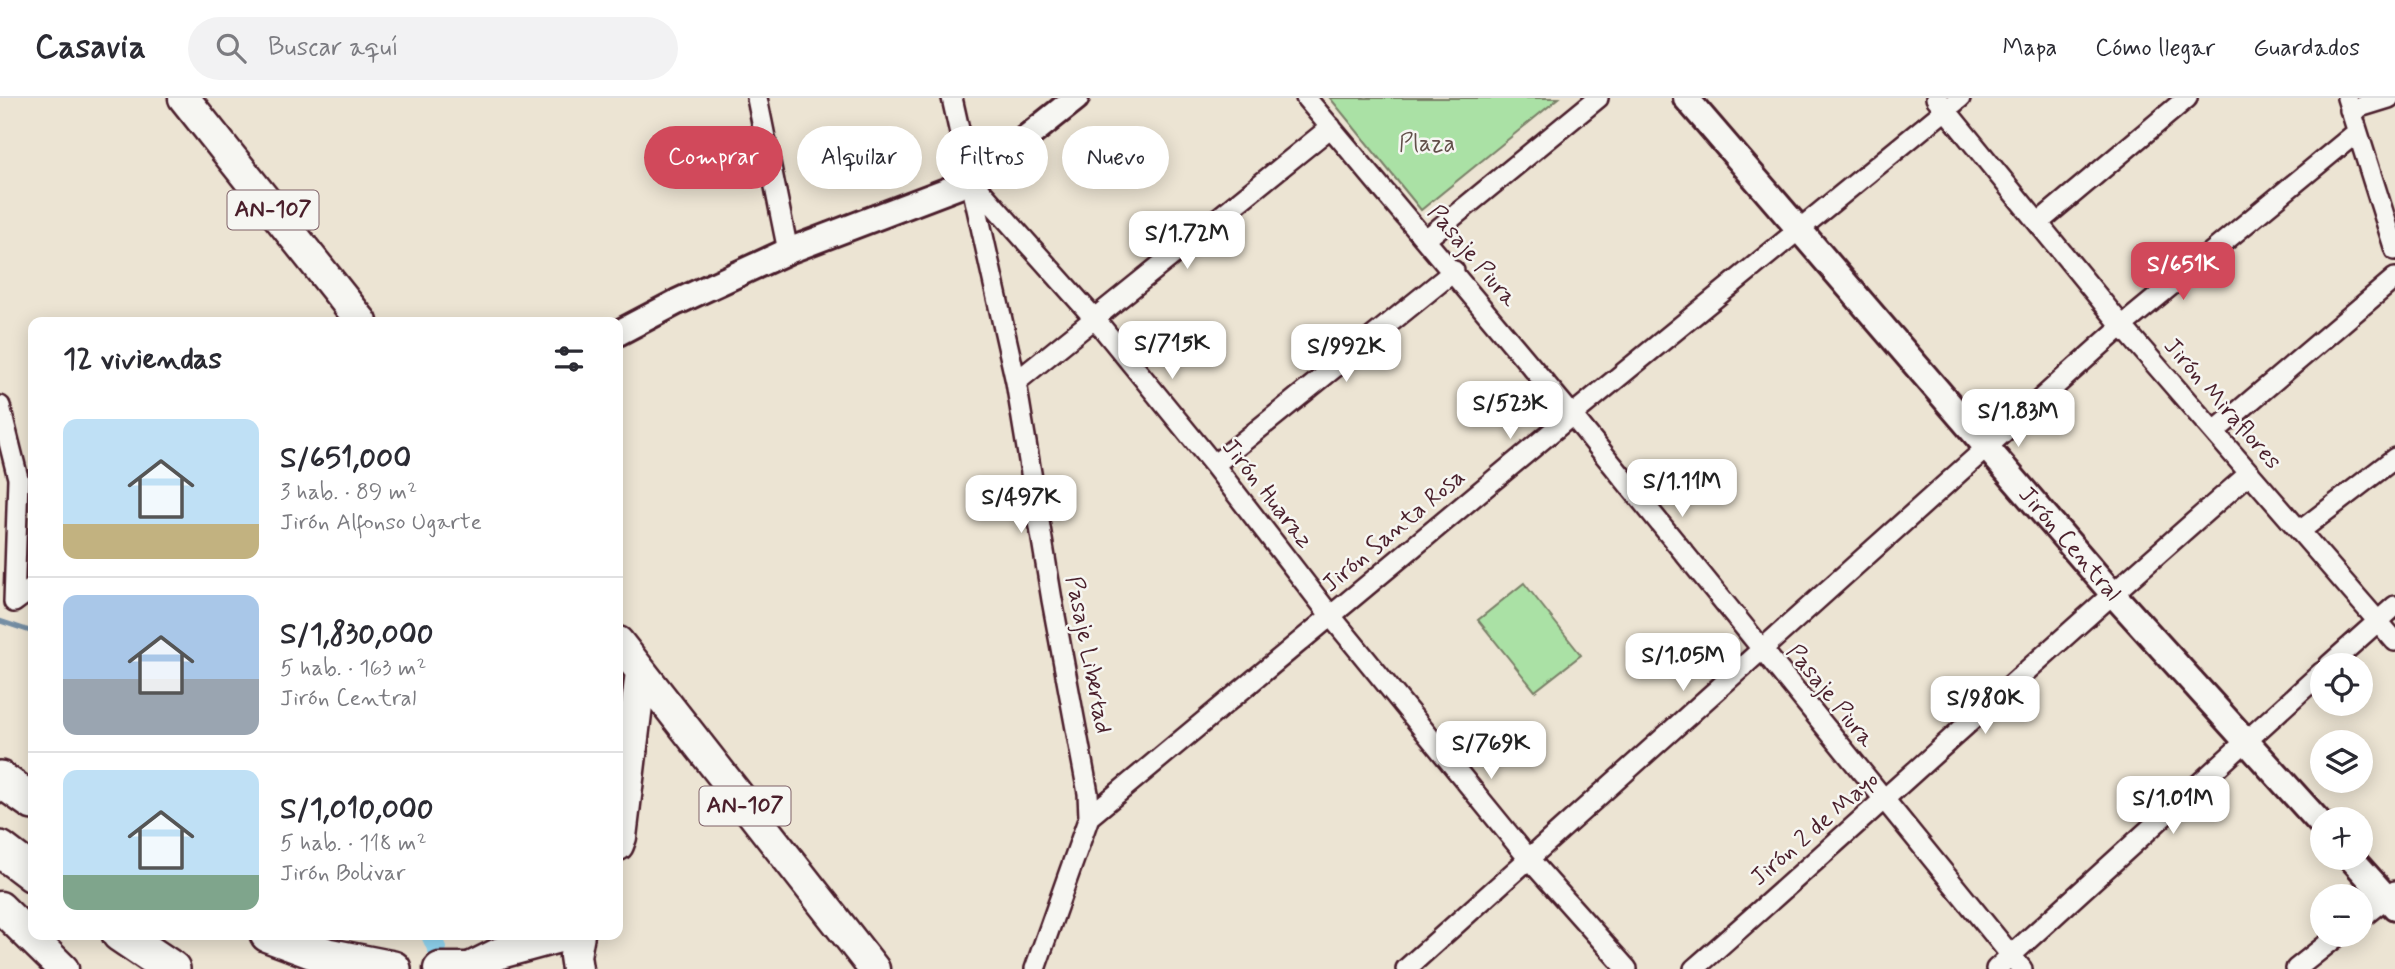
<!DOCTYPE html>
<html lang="es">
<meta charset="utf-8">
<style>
:root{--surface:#fff;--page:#f2f2f3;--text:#2b2b33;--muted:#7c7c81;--line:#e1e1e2;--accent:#d1495b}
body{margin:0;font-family:Mynerve,sans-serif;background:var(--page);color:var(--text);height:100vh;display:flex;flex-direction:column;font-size:26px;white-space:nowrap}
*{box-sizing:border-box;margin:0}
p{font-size:23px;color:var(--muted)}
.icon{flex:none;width:38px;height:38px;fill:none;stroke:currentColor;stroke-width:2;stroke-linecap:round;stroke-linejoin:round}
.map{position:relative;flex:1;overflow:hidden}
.drawer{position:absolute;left:28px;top:219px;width:595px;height:623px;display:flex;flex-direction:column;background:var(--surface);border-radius:14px;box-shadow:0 4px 18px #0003}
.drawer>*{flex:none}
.hud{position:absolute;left:644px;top:28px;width:665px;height:63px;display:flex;gap:14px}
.fabs{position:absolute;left:2310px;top:555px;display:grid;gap:14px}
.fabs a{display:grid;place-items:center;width:63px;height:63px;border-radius:50%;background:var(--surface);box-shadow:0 4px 18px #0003;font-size:35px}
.price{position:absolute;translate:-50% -60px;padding:0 16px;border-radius:14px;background:#fff;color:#222;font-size:23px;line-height:46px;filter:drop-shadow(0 2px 4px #0008)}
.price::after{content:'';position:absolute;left:50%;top:42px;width:21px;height:16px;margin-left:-10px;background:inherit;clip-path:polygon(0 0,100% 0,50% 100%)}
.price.selected{background:var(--accent);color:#fff}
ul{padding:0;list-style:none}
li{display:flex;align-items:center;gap:21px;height:175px;padding:0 35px}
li+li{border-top:2px solid var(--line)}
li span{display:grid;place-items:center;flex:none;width:196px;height:140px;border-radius:14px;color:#555}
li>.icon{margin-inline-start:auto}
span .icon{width:84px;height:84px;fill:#fffc;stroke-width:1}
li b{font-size:30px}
h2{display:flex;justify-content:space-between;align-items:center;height:84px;padding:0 35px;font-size:30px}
.pill{padding:0 24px;border-radius:32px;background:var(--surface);box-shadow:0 4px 18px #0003;font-size:24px;line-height:63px}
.pill.selected{background:var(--accent);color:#fff}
header{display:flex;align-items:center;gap:42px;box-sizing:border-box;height:98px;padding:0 35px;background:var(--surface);border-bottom:2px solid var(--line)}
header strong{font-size:33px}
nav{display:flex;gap:38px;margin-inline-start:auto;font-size:24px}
.search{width:490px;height:63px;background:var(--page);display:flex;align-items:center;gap:18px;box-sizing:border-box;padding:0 24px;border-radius:38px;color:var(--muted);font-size:26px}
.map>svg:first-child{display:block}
</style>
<header>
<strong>Casavia</strong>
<div class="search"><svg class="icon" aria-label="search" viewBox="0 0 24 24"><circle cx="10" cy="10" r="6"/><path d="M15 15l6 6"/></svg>Buscar aquí</div>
<nav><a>Mapa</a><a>Cómo llegar</a><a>Guardados</a></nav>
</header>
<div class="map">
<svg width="2395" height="871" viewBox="0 0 2395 871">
<rect width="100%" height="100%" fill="#ece4d3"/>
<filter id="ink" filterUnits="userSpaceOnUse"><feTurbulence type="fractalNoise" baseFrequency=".0143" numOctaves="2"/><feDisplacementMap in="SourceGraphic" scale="14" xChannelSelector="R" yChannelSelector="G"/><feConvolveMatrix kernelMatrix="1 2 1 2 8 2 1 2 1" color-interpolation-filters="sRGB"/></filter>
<g filter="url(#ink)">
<path fill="#aae1a5" stroke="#7a8068" stroke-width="2" d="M1330 0H1559L1421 112Z
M1524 485 1581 557 1535 593 1478 522Z"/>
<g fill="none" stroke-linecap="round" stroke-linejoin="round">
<path stroke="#758ea4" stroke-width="5" d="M0 523 33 534
M428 836 430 838"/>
<path stroke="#92d8f4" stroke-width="19" d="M430 836 437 851"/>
<g stroke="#4a1f2b" stroke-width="24">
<path id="minor" d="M757 0 788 153
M952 0 1016 284 1052 502 1088 695 1089 719 1035 871
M1306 0 1572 317 2022 871
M1936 0 2122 228 2395 543
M2347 0 2395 152
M2350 12 2389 0
M972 83 1095 221 1214 367 1330 517 1529 761 1627 871
M2038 125 2187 0
M1426 141 1598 0
M1016 284 1331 29
M0 308 18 380 14 504
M2214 334 2395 180
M1214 367 1454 173
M2300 433 2395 360
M14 504 33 490
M2329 567 2395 508
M1089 719 1572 317 1960 0
M2361 820 2395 793
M1406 871 2122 228 2357 34
M1694 871C1880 707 2062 538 2250 375
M1996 871 2322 574
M2296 871 2340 836"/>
</g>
<g stroke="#4a1f2b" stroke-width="30">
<g id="tertiary">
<path id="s1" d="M1686 0 2112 495 2322 727"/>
<path d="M618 235 677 204 788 153 972 83 1076 0"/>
<path d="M2351 760 2395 809"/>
</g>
</g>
<g stroke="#4a1f2b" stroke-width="35">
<path id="primary" d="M184 0 362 224
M618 544 874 871
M618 747 621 739 641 574
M0 809 63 871
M468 871 500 855 570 836
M577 871 575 858 579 836"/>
</g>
<g stroke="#4a1f2b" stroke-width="37">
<path id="trunk" d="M440 871H470"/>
</g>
<g stroke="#4a1f2b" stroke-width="40">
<path id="motorway" d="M0 681 33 704
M0 751 33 776
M120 836 172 871
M268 836 327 858 393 871"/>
</g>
<use href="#minor" stroke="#f6f6f2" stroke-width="19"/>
<use href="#tertiary" stroke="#f6f6f2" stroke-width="24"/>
<use href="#primary" stroke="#f6f6f2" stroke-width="30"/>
<use href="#trunk" stroke="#f6f6f2" stroke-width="32"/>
<use href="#motorway" stroke="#f6f6f2" stroke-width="35"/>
</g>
</g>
<g text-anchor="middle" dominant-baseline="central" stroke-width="5" stroke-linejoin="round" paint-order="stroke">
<g fill="#f6f6f2" stroke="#7e6067" stroke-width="2">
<rect x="227.5" y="92.5" width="91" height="39" rx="5"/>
<rect x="699.5" y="688.5" width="91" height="39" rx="5"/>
</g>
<g font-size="23" font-weight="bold" fill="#4a1f2b">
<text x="273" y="112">AN-107</text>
<text x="745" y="708">AN-107</text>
</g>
<g font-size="24" fill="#62504a" stroke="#f6f6f2">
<text x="1427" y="46">Plaza</text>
</g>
<g font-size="24" fill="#4a1f2b" stroke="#f6f6f2">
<text transform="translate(1472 158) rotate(50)">Pasaje Piura</text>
<text transform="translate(2222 306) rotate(49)">Jirón Miraflores</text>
<text transform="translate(1267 396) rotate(52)">Jirón Huaraz</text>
<text transform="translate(1394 433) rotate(-40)">Jirón Santa Rosa</text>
<text stroke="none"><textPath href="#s1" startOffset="588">Jirón Central</textPath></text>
<text transform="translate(1088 557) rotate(79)">Pasaje Libertad</text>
<text transform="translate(1830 598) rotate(51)">Pasaje Piura</text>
<text transform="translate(1815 731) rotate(-41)">Jirón 2 de Mayo</text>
</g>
</g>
</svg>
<div class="fabs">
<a><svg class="icon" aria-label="locate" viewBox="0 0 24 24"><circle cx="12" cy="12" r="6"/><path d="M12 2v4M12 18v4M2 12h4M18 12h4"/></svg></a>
<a><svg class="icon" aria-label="layers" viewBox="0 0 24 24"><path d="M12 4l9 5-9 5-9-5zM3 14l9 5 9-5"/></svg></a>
<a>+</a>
<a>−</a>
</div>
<b class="price" style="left:1187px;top:173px">S/1.72M</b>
<b class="price selected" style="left:2183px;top:204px">S/651K</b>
<b class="price" style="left:1172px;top:283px">S/715K</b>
<b class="price" style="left:1346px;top:286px">S/992K</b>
<b class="price" style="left:1510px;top:343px">S/523K</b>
<b class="price" style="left:2018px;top:351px">S/1.83M</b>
<b class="price" style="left:1682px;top:421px">S/1.11M</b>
<b class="price" style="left:1021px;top:437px">S/497K</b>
<b class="price" style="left:1683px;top:595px">S/1.05M</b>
<b class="price" style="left:1985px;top:638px">S/980K</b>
<b class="price" style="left:1491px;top:683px">S/769K</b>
<b class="price" style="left:2173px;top:738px">S/1.01M</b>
<div class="hud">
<a class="pill selected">Comprar</a>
<a class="pill">Alquilar</a>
<a class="pill">Filtros</a>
<a class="pill">Nuevo</a>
</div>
<section class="drawer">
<h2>12 viviendas<svg class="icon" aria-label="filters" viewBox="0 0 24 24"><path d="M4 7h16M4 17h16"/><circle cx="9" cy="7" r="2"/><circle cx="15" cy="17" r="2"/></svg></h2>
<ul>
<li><span style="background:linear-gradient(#bfe0f5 75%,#c2b280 0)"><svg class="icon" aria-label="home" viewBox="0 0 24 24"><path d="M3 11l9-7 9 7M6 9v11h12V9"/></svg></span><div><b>S/651,000</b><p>3 hab. · 89 m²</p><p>Jirón Alfonso Ugarte</p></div></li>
<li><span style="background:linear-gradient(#a9c7e8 60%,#9aa5b1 0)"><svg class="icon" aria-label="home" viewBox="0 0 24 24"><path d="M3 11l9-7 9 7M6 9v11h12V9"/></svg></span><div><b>S/1,830,000</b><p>5 hab. · 163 m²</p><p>Jirón Central</p></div></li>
<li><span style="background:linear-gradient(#bfe0f5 75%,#7fa58c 0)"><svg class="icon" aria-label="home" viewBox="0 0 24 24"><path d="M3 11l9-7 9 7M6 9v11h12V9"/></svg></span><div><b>S/1,010,000</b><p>5 hab. · 118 m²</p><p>Jirón Bolivar</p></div></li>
</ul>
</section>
</div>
